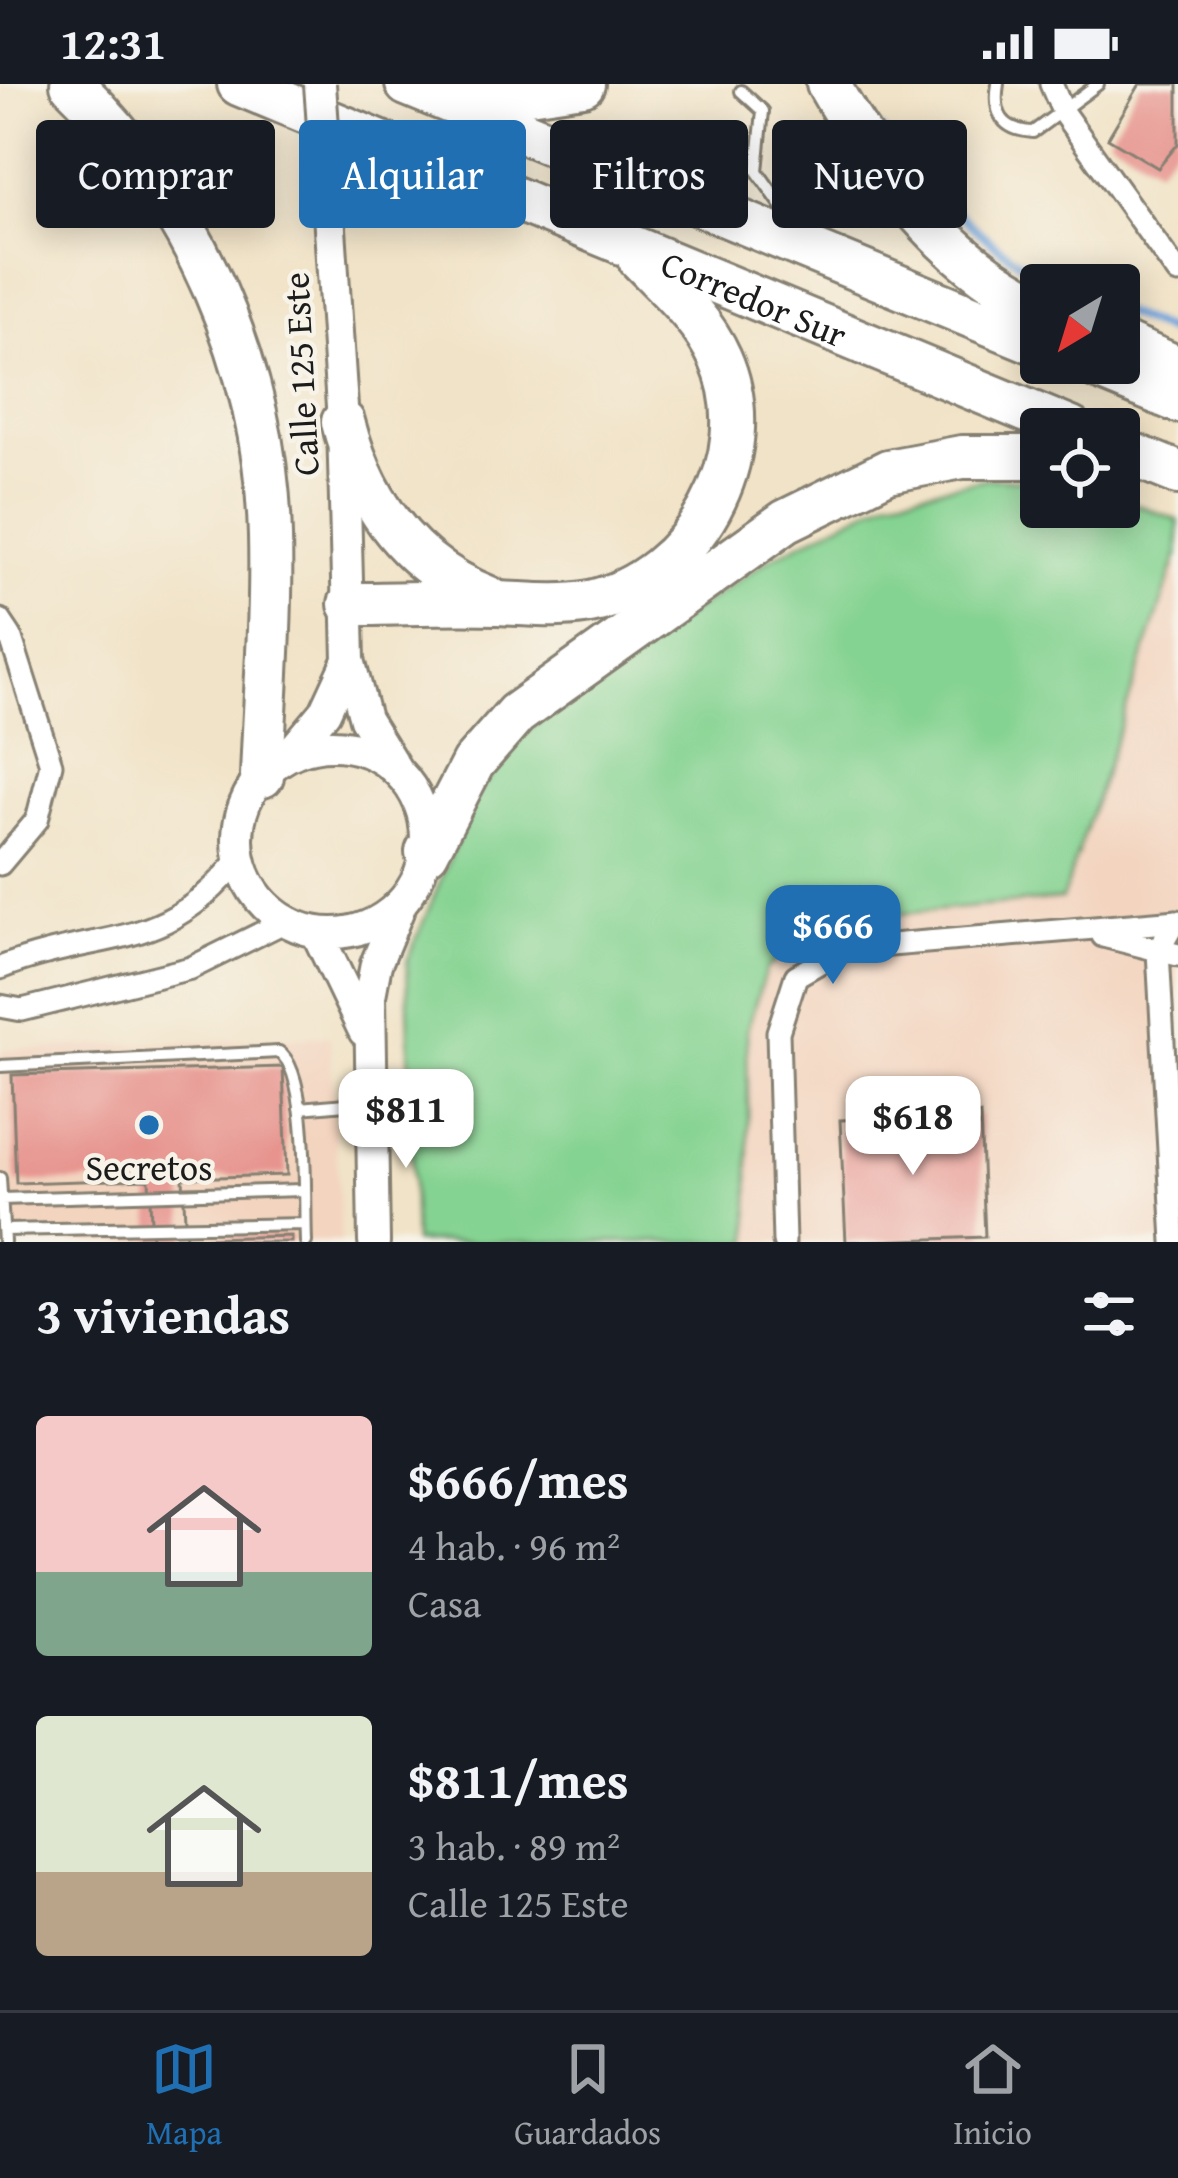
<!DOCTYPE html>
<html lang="es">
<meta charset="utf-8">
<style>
:root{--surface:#171b24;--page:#20242c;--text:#f1f3f6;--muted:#9ea1a6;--line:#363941;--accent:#1f6fb2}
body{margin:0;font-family:"Gentium Book Plus",serif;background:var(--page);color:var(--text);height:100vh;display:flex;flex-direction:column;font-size:45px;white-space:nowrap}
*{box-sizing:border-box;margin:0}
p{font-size:39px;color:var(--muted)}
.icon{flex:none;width:66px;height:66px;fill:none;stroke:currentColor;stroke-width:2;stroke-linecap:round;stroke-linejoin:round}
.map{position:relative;height:1158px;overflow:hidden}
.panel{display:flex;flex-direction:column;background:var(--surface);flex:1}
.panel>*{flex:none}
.banner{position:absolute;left:36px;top:36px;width:1107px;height:108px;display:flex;gap:24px}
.needle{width:78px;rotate:218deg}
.controls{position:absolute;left:1020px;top:180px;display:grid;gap:24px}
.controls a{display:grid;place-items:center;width:120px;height:120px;border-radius:12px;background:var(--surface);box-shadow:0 6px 30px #0003;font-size:60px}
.price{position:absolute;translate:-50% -102px;padding:0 27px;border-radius:24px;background:#fff;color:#222;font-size:39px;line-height:78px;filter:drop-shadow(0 3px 6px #0008)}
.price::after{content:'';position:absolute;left:50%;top:72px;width:36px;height:27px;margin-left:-18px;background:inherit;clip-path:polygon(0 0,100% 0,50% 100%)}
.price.current{background:var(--accent);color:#fff}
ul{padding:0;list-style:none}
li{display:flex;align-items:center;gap:36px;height:300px;padding:0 36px}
li span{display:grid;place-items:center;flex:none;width:336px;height:240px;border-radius:12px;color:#555}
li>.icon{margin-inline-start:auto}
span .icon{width:144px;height:144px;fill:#fffc;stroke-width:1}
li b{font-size:51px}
h2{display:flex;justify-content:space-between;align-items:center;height:144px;padding:0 36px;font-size:51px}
.tag{padding:0 42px;border-radius:12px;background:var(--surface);box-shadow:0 6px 30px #0003;font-size:42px;line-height:108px}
.tag.current{background:var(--accent);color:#fff}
.status{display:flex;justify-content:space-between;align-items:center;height:84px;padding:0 60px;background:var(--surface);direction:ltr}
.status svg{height:33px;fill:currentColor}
.dock{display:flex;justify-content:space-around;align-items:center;height:168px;border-top:3px solid var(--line);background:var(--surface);font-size:33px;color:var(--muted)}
.dock a{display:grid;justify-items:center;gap:6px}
.dock .current{color:var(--accent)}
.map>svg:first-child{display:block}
</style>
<div class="status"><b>12:31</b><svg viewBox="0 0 49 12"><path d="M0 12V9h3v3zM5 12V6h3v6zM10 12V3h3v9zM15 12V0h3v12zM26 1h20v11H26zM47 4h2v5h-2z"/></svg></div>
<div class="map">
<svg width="1178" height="1158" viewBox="0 0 1178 1158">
<rect width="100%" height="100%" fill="#f7f3e8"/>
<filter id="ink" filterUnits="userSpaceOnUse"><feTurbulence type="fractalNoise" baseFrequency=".00833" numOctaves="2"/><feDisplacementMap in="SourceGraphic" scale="24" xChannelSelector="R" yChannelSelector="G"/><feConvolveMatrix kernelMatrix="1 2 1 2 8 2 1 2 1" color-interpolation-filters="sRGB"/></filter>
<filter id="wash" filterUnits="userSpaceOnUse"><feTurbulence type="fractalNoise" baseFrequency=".004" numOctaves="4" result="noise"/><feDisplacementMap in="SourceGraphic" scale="48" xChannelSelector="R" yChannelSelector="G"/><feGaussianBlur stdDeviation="2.7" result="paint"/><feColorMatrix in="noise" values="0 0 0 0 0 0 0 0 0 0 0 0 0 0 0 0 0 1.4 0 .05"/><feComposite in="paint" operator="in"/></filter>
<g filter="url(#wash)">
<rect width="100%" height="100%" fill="#f1e3c7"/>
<path fill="#f3d4bf" d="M1178 462V1158H431Z
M330 952 341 1158H0V966Z"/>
<path fill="#85d392" stroke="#507857" stroke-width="3" d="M989 394 1041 397V423H1119V414L1178 436V470L1062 815 824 837 766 885 747 945 750 1158H414L407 877 475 714 512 661 553 624 771 474 890 414Z"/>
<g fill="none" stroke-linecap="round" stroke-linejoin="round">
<path stroke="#71a5dd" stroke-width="8" d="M881 46C931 108 987 164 1058 201
M1119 227 1178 251"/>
</g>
<g id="blocks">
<path fill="#e7948f" d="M1140 0H1178V60L1158 84 1108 54Z
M283 983 287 1091 183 1094 186 1158H152L149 1095 16 1099 12 991Z
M980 1031 985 1153 846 1158 840 1036Z
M291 1152V1158H206V1154Z"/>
</g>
</g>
<g filter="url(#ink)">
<use href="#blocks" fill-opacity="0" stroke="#868072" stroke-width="3"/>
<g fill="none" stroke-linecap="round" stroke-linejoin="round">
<g stroke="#868072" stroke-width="16">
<path id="lane" d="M998 0C993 30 1002 46 1033 48L1098 0
M741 7 763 27 757 87 796 142
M0 982 279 968C310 988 304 1119 306 1158
M300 1024 369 1018
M0 1094 4 1158
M1 1115 303 1106
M4 1146 305 1140"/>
</g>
<g stroke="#868072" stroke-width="27">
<path id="street" d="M1051 0 1064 30 1178 189
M0 536 10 551 51 680 37 736 0 780
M1103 852 1178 871
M0 884C102 844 164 871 240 774
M0 922 22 926 191 884 286 837
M784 1158 778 948 796 892 843 865 1178 837
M1174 1158 1158 867 1175 837"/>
</g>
<g stroke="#868072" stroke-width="36">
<path id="secondary" d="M327 100 343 338 349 576 365 635 397 687
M238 755a94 94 0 1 1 188 0a94 94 0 1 1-188 0Z
M289 671 325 628 349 576
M317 849 364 947
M374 1158 370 912 376 880 401 820"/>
</g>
<g stroke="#868072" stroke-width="48">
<g id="highway">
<path d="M72 0C194 117 266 284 270 452 272 532 265 612 262 692"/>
<path id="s1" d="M239 0 1071 345"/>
<path d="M407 0 1041 261"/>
<path d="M828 0C876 85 949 182 1041 223"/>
<path d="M453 7 522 9 583 0"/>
<path d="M1119 258 1178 284"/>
<path d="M1086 279 1178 317"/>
<path d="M343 338C364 419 409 482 489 514"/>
<path d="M1119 365 1178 389"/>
<path d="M350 520C400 520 449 517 498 519 529 520 559 524 590 518 692 496 764 373 720 274 702 234 669 205 639 174"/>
<path d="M427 768 473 679 516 630 786 437 888 387 962 373H1041"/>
</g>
</g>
<use href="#lane" stroke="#fff" stroke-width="10"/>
<use href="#street" stroke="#fff" stroke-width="21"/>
<use href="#secondary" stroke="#fff" stroke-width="30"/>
<use href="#highway" stroke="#fff" stroke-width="42"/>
<g stroke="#868072" stroke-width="36" stroke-linecap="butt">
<path id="secondary-bridge" d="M320 0 327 100"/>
</g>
<use href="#secondary-bridge" stroke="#fff" stroke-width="30"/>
</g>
</g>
<circle fill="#1f6fb2" stroke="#f7f3e8" stroke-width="4.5" cx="149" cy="1041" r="12"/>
<g text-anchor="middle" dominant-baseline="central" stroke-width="9" stroke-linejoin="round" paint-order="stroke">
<g font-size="36" fill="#1c1c1c" stroke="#f7f3e8">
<text stroke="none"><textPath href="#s1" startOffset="558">Corredor Sur</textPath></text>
<text transform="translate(300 290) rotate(-93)">Calle 125 Este</text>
</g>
<g font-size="36" fill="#1c1c1c" stroke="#f7f3e8">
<text x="149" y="1082">Secretos</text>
</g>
</g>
</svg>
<div class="controls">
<a><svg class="needle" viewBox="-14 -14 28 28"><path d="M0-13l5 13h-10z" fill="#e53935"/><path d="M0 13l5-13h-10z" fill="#9ea1a6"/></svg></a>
<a><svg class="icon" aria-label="locate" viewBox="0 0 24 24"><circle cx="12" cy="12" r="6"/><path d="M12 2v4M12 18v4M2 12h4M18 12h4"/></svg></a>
</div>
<b class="price current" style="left:833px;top:903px">$666</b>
<b class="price" style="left:406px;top:1087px">$811</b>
<b class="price" style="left:913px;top:1094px">$618</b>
<div class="banner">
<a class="tag">Comprar</a>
<a class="tag current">Alquilar</a>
<a class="tag">Filtros</a>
<a class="tag">Nuevo</a>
</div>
</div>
<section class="panel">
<h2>3 viviendas<svg class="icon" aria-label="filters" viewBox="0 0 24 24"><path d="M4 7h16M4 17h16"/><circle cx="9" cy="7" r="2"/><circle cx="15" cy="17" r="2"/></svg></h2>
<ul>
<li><span style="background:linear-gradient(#f6c9c9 65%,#7fa58c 0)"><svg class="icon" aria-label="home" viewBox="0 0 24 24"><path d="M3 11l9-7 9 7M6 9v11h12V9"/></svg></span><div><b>$666/mes</b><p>4 hab. · 96 m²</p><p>Casa</p></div></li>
<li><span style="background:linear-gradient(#dfe7d0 65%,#b9a48a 0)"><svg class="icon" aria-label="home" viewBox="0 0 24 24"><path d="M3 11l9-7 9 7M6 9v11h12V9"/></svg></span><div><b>$811/mes</b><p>3 hab. · 89 m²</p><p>Calle 125 Este</p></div></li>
</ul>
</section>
<nav class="dock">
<a class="current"><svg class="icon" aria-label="map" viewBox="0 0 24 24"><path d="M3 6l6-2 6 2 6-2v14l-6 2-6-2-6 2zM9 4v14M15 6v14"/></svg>Mapa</a>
<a><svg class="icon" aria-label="saved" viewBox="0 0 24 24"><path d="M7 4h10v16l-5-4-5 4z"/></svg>Guardados</a>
<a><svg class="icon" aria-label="home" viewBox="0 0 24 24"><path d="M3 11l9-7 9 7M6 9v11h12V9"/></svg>Inicio</a>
</nav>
